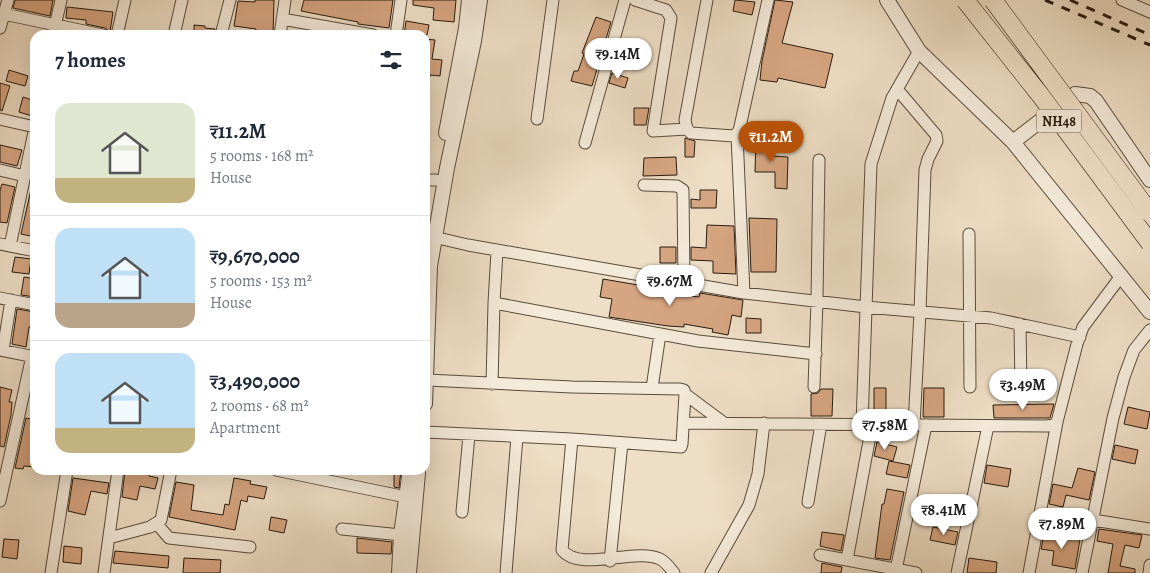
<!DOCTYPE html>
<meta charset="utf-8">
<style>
:root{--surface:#fff;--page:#f2f2f3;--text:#1f2937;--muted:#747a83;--line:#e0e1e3;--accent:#b45309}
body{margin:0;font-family:Alegreya,serif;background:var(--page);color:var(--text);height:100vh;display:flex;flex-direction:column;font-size:19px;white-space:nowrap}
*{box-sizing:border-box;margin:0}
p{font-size:16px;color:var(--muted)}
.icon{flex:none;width:28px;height:28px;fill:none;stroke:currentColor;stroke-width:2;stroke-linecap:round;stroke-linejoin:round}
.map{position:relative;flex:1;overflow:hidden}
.side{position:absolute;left:30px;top:30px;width:400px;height:445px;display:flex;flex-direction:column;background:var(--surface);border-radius:15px;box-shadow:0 5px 20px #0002}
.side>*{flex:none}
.price{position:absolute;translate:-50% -42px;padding:0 11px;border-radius:18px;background:#fff;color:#222;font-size:16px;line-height:32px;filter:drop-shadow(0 1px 2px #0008)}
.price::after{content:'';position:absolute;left:50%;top:30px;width:15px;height:11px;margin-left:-8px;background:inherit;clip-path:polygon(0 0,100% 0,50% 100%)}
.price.on{background:var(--accent);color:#fff}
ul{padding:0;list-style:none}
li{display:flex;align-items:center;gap:15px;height:125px;padding:0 25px}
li+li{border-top:1px solid var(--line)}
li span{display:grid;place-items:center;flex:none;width:140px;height:100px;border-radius:15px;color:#555}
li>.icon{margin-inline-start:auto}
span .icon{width:60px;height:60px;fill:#fffc;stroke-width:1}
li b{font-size:21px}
h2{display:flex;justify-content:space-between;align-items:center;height:60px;padding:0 25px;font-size:21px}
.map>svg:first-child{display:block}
</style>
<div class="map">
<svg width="1150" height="573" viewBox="0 0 1150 573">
<rect width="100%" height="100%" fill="#eedec5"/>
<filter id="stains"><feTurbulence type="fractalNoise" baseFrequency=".004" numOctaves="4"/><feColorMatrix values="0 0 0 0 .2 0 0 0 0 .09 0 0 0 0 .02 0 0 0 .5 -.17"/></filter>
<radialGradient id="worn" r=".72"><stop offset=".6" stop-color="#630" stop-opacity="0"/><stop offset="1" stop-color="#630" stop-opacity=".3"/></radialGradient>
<path fill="#d6a581" stroke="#271b0e" d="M15 0H53L50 16 13 8Z
M255 0H274L273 35H255L256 29 234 26 238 1 255 2Z
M304 0H393L389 28 358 24V22L301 11Z
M413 0H456L454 22 433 20 434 8 413 5Z
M735 0 755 2 752 15 733 11Z
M775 0 793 2 782 43 833 54 825 88 778 78 777 82 760 80 762 61Z
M67 7 113 12 110 32 105 28 86 24V20L66 18Z
M596 17 611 22 592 86 571 81 574 71H578L584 54 582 53Z
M406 21 429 25 427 35H404Z
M194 25 205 26V28L215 29 214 35H194Z
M425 39 435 40 432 59 442 60 440 76 430 75V77L425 76Z
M9 70 28 76 25 86 6 81Z
M612 73 628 78 625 88 609 83Z
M0 83 10 86 2 111 0 110Z
M23 97 35 101 32 116 19 112Z
M634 108H649L646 125H634Z
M685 138 695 141 694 157H685Z
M756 138H771V156L788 157 787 189 775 188V172H755Z
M0 145 22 150 17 166 0 162Z
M676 157 677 175 643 176 644 158Z
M2 184 15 187 7 223 0 222V190Z
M32 185 35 186V237L21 234Z
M700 190H717L716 208H691V199L700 200Z
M749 218 777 219 776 272H751Z
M707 225 734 226 736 274 713 273V261L691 260V247L706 248Z
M660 247H676V263H660Z
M15 257 31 259 29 274 12 272Z
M24 277 35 279V297L21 295Z
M603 279 644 286V285L683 290 682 295 699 297 700 293 743 300 741 317 732 315 728 335 712 332 713 329 684 324V327L668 326 609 317 612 299 600 297Z
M17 309 35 312V328L29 327 26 347 12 344Z
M746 318 761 319V333H746Z
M0 387 12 390 9 402H12L11 415 4 447 0 446Z
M874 388H886V416H874Z
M924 388H944V417H923Z
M821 389H833L832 416H811V394L818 393Z
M1054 404 1050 418H994L993 405Z
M1128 407 1150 412 1147 429 1124 424Z
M26 418 35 420V467L24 466 23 469 15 468Z
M877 442 897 447 893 461 874 456Z
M1115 445 1138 450 1135 464 1112 459Z
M889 461 910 465 907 478 886 474Z
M987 465 1011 469 1008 487 984 483Z
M1078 468 1095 472 1089 500 1066 495 1063 507 1049 504 1053 484 1072 488Z
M125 470H150L149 476 158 478 155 489 140 486 137 500 122 497Z
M394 470H401L399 488 394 487Z
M73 478 109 483 107 494 91 491 85 515 68 511Z
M234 478 251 481 250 484 267 487 264 499 248 496 247 502 241 500 235 530 169 517 176 482 194 485 191 510 223 515 225 504 229 505Z
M887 489 904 492 890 560 875 558 882 504H884Z
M271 517 287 520 284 533 269 530Z
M933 527 958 532 955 545 930 540Z
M1099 529 1142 535 1139 548 1125 545 1120 566 1135 569V573H1108L1113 544 1097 541Z
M822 532 844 535 841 551 820 546Z
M1044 534 1080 539 1075 569 1052 565 1054 551 1041 549Z
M357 538 392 542 391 554 357 553Z
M4 539 19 540 17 559 2 557Z
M64 546 82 548 81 564 63 562Z
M115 551 169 556 168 568 113 563Z
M184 558 221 560 220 573H183Z
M969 558 997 562 996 573H967Z
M822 563 842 567 841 573H821Z"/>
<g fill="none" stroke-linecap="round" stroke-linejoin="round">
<g stroke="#594c3c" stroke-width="13">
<path id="minor" d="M635 0 666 10 671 18 653 131 687 129
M707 0 685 120 687 129 691 133 734 136 739 131 768 0
M1122 0 1150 12
M4 14 103 35
M282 19 373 35
M0 28 8 0
M53 35 61 0
M117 35 125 0
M174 35 182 0
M221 35 230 0
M280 35 285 0
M396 35 401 0
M897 89 936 135 937 141 928 159 925 170 920 312 914 425
M0 119 35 127 10 246
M537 119 553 0
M737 135 744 293
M585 143 625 0
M0 170 25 176
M425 180H436
M644 185 677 186 683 190 684 282
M969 234 970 387
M425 235 468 245 744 293 866 307 991 318 1080 337
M0 244 35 251
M0 298 35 305
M494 303 698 341 816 354
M1020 324 1021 391
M0 350 35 357
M3 350 11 300
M492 384 494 303 497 251
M814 387 817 301 819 160
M652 388 660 334
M685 394 724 423
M683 423 1047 426 1054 425 1057 422 1077 344 1083 327 1121 276
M862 424 871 164 892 98 919 51
M425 432 572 439 681 447 682 444 685 394 684 390 680 389 572 387 427 380
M572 439 562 550C580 573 635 547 660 559 666 562 670 568 674 573
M276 470 406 497
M0 501 32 356
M808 502 821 424
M462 512 469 435
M1093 520 1150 529
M157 524 169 538 250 547
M342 529 401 535
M109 538 150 527 161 520 171 470
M820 555 916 573
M847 560 872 425
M610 561 622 443
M896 570 926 425
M51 573 67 470
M104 573 118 470
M506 573 517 437
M711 573 749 505 758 474 764 423
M957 573 988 426
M1029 573 1057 422
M1082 573 1113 418 1124 377 1134 350 1150 330
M1149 573 1150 565"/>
</g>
<g stroke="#594c3c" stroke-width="16">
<path id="tertiary" d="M887 0 919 51 1013 142 1150 312
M446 133 466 28 469 0
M1013 142 1075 94 1090 96 1096 101 1150 180
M425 404 430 266 447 168 474 41 480 0
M399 573 401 535 410 470
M409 573 418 473"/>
</g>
<use href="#minor" stroke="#f4ead9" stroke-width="11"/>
<use href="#tertiary" stroke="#f4ead9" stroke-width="14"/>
<path stroke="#271b0e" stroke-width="3" stroke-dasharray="9 9" stroke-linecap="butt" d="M1045 0 1150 45
M1070 0 1150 35"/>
<g stroke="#271b0e" stroke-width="19" stroke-linecap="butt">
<path id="trunk-bridge" d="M965 0 1041 96 1150 243
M993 0 1150 213"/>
</g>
<use href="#trunk-bridge" stroke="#eedec5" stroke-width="18"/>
</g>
<g text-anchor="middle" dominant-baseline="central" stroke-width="4" stroke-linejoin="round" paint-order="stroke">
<rect fill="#f4ead9" stroke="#64594b" stroke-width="1" x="1036.5" y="109.5" width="45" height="23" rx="4"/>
<g font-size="14" font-weight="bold" fill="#271b0e">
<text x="1059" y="121">NH48</text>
</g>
</g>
<rect width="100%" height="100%" filter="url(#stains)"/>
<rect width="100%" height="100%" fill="url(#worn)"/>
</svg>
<b class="price" style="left:618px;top:80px">₹9.14M</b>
<b class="price on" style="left:771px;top:163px">₹11.2M</b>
<b class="price" style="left:670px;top:307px">₹9.67M</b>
<b class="price" style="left:1023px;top:411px">₹3.49M</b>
<b class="price" style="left:885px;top:451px">₹7.58M</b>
<b class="price" style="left:944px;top:536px">₹8.41M</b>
<b class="price" style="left:1062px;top:550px">₹7.89M</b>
<section class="side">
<h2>7 homes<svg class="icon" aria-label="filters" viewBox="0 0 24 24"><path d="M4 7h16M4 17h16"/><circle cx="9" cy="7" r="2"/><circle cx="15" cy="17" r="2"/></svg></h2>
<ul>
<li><span style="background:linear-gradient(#dfe7d0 75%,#c2b280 0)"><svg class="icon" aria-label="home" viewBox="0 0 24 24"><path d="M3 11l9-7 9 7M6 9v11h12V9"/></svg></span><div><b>₹11.2M</b><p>5 rooms · 168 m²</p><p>House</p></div></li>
<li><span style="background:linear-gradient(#bfe0f5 75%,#b9a48a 0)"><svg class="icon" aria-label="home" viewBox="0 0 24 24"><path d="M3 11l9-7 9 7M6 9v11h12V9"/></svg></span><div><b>₹9,670,000</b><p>5 rooms · 153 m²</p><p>House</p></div></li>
<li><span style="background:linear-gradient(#bfe0f5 75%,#c2b280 0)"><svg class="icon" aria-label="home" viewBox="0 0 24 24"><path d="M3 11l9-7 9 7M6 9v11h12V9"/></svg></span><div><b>₹3,490,000</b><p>2 rooms · 68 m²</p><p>Apartment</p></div></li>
</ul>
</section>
</div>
